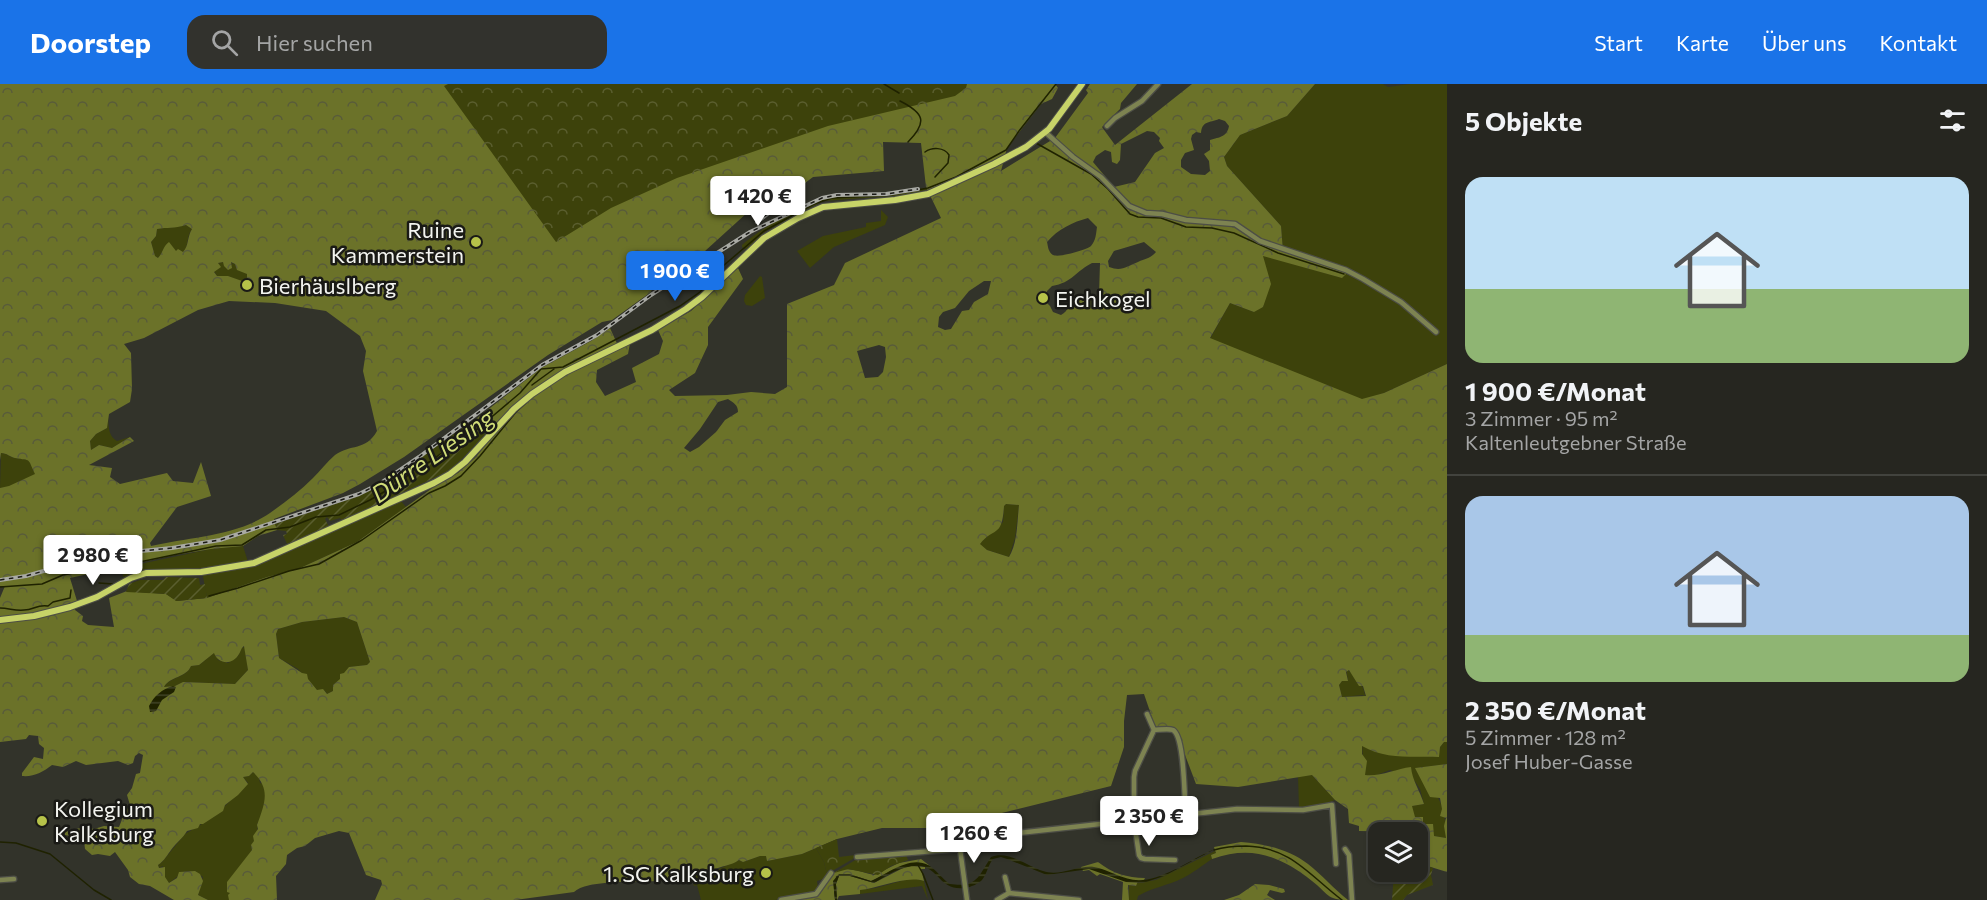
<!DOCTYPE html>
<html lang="de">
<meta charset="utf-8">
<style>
:root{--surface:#262620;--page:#32322d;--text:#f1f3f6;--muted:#a4a5a5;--line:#42433e;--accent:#1a73e8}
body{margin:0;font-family:Commissioner,sans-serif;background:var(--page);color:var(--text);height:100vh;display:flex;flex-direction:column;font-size:22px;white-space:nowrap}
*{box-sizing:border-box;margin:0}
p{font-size:20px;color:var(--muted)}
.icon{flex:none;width:33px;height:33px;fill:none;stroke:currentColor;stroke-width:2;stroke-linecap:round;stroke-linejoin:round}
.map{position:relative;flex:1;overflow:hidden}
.drawer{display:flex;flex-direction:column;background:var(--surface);width:540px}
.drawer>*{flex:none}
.buttons{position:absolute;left:1368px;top:738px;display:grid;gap:12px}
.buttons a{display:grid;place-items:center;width:60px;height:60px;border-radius:12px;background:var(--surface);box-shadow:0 2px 4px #0004,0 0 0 2px var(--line);font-size:30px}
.price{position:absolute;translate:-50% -51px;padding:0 14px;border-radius:6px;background:#fff;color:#222;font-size:20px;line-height:39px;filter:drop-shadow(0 2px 3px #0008)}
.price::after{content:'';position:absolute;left:50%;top:36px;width:18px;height:14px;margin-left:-9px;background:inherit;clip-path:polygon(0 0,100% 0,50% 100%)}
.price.current{background:var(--accent);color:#fff}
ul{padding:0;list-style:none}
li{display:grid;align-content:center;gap:12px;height:318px;padding:0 18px}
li+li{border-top:2px solid var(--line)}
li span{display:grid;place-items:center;height:186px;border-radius:18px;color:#555}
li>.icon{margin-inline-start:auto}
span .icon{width:108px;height:108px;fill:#fffc;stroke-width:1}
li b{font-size:26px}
h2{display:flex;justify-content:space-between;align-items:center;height:72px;padding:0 18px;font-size:26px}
header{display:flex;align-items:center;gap:36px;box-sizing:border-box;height:84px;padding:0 30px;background:var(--accent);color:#fff}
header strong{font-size:28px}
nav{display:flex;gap:33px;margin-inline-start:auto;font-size:21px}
.search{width:420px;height:54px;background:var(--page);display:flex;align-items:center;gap:15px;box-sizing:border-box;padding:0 21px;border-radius:18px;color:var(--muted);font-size:22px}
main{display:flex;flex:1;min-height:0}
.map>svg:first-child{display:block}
</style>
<header>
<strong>Doorstep</strong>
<div class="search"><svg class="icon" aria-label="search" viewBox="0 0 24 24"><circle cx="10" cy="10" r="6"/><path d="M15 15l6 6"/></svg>Hier suchen</div>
<nav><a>Start</a><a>Karte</a><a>Über uns</a><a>Kontakt</a></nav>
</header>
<main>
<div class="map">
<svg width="1447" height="816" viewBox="0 0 1447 816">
<defs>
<pattern id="forest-crowns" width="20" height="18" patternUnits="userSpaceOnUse" patternTransform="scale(1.5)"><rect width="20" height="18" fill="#6b7229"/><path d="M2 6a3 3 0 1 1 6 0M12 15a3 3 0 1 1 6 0" fill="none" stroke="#585b3a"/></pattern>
<pattern id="park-crowns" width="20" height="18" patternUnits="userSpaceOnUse" patternTransform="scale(1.5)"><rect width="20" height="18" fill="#3d420b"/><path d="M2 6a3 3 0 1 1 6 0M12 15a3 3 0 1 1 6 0" fill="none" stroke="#5a5e2f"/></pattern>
<pattern id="garden-furrows" width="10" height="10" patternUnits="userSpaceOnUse" patternTransform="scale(1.5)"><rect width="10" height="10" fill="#3d420b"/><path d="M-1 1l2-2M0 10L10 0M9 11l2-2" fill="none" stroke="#5a5e2f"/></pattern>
<pattern id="water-rules" width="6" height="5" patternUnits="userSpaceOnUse" patternTransform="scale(1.5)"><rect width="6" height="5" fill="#1f2200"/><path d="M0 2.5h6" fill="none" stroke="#404326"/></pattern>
</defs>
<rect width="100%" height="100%" fill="#32332a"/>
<path fill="#3d420b" d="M1315 0H1383L1388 3 1410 0H1447V280L1384 309 1362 316 1210 255 1230 219 1254 228 1263 171 1342 194 1283 167 1281 142 1227 82 1224 73 1240 51 1287 32Z
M932 102 934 104 904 111 823 117 766 147 746 165 742 163V161C762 144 806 116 831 113 865 108 898 112 932 102Z
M881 126 888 133 885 141 834 163 810 184 797 167 823 152 866 143V139L881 137Z
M186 141 192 145C186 153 189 162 183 169L164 164 162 170 158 174 155 172 151 158 156 152 157 145C167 143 175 144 186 141Z
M222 178 232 184 231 179 235 180 236 183 247 190V194L242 198 228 192H217L214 187 218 184 217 180Z
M760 192 762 193 765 214 752 222 746 221 744 217 745 211Z
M108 330C109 340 107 351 117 357L130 353 112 364 99 361 91 366 90 357 96 350 107 344Z
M1 369C7 369 9 373 15 374 32 377 27 372 36 390L9 403 0 404Z
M400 416 406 423 357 458 298 485 267 493 207 514 202 487 125 494 123 492 121 484 211 465 243 462 249 481Z
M1006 420 1019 421 1015 454 1009 473 987 466 979 460 1003 438 1004 422Z
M344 533 357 538 370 578 367 581 349 583 333 607 327 610 325 607 317 606 298 585 279 574 276 550 278 545 302 538Z
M245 563 248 586 235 600 183 598 175 602 164 603C171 592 186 594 191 582L199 581 215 568 218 576 228 579 238 572 241 564Z
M1346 586C1356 589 1365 603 1365 613L1363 611 1342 613 1339 601 1342 597 1348 596Z
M1444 658H1447V680L1416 684C1437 710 1446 718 1446 754L1434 752 1415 734 1411 722 1424 720 1420 705 1412 693 1390 686 1374 692 1364 691 1362 661 1422 672 1438 673 1440 663Z
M253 688 259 693 260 699 264 700 266 714 263 732 257 740C261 762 239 785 227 801L230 809 229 816H208L198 811 203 793 195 787 180 788 177 793 169 799 164 793 163 782 159 784 158 781 162 778 185 750 215 732 248 699 243 693 249 692Z
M1312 691 1335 716 1321 721 1299 724 1298 692Z
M816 764 824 778 827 790 823 795 817 797 818 805 815 808 775 816H701L697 801 694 802 692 792 712 788 739 776 743 778 760 772H766L767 777 802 770Z
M1215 767 1216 769 1211 771 1212 775C1203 781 1193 789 1183 794 1167 802 1153 803 1138 812L1137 816H1129V801L1136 802 1137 799 1156 796Z
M912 794 924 797 928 816 922 802 860 810 859 806 876 804Z"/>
<path fill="url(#forest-crowns)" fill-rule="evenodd" d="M0 0H1055L1058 4 1052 15 1041 20 1007 64 1001 87 1055 54 1088 9 1086 6 1090 0H1137L1121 19 1120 25 1102 43 1115 61 1192 0H1315L1287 32 1240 51 1224 73 1227 82 1281 142 1283 167 1345 187 1346 190 1342 194 1263 172 1271 200 1263 223 1254 228 1230 219 1210 254 1362 315 1384 309 1447 280V658H1444L1440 663 1439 673C1412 672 1386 676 1362 662V670L1367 677 1365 691C1379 693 1396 685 1411 683 1412 696 1420 707 1424 720L1412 722 1415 733H1423V740H1433L1434 752 1446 754 1444 742 1446 734 1440 732 1442 725 1440 714 1430 713 1415 684 1447 680V788L1418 779V748L1359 747V742L1349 739 1348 725 1335 716 1312 691 1238 703 1196 700 1176 647 1156 645 1144 610 1127 611 1124 637V663L1111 702 941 744H882L837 755 802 770 767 777 766 772H760L743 778 739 776C734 780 727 781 721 783 701 790 679 795 657 797 638 798 586 796 574 808L515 816H375L382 800 381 796 366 791 349 749 339 747 315 754 305 762 297 764 287 771 286 780 276 792 277 816H229L228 811 230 809 227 808V798L252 766 251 761 254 757 253 752 258 745 257 741C265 719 271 705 253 688L249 692 243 693 248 700 238 711 225 721 223 727 203 740H200L198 744 187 747C183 754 176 759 171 766 167 771 165 776 158 781L159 784 165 783V793L169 799 177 794 179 788 195 787 200 790 203 797 198 811 208 816H174L150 802 139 800 130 793 128 786 115 768 110 772 98 770 92 771 85 765 84 756 82 754 65 751V748L84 743 94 745 104 742 119 743 125 728 130 721 127 711 132 704 136 690 140 689 143 671 139 669 135 672 133 679 128 681 118 677 86 681 76 677 63 683 52 681C43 688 34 693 22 692V689L34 673 43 675 44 664 39 660 38 652 29 651 26 655 0 658V514L5 502H0V404L9 402 35 390C27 373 32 377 15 374 10 373 7 369 1 369L0 376ZM1219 35 1225 37 1229 42C1227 53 1220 53 1210 56V66L1204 70 1209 77 1210 87 1205 91 1191 90 1181 83V76L1185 69 1194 66 1191 55 1192 51 1196 48 1201 49C1202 37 1209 39 1219 35ZM1147 47 1154 48 1160 54 1159 57 1164 64 1155 69 1135 98 1114 103 1093 78 1096 72 1105 66 1111 68 1112 78 1117 80 1120 76 1121 60ZM883 58 921 59 926 103 941 134 845 179 834 201 787 220V303L775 310 751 308 727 311 675 312 669 306 695 289 708 261V243L743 195 738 184 691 227 658 246 663 257 659 270 632 284 636 298 605 312 596 298 597 286 628 270 630 259 619 264 610 244 591 257 541 284 476 335 490 356 475 374 458 389 438 400 357 458 298 485 267 493 207 514 177 517 166 510 127 507 109 514 114 543 88 541 82 537 83 532 75 526 73 519 77 517 70 494 175 471 211 465 243 462 258 452 277 446 274 435 343 409 360 400 404 373 548 271 602 238 612 236 651 208 653 203 694 177 748 128 757 135 813 93 884 87ZM1088 134 1097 143C1096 150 1096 156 1091 162 1086 166 1059 174 1053 171 1048 168 1048 162 1047 158 1058 145 1073 138 1088 134ZM186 141 192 145C187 153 189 162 183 168L178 165 176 167 169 158C163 162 163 169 158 174L155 172 151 158 156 152 157 145C168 143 173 145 186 141ZM1144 158 1156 168C1150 175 1146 174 1138 178 1127 182 1122 188 1109 183L1108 177 1114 167ZM223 178 224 182 228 186 232 184 231 178 235 180 237 186 247 190V194L242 197 228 192H217L214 188 221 183 218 179ZM1092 179H1100L1099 211C1091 214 1079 209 1074 215 1068 220 1069 227 1061 231L1053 228 1050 222 1045 217 1047 207 1052 202C1072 199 1077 186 1092 179ZM984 197H991L988 210 974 218 969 226 962 227 951 245 945 246 938 243 939 233 943 228 955 224 969 207ZM229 217 275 219 326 227 360 252 366 267 363 287 377 347C366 367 350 360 335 371 327 378 320 387 313 394 300 407 284 419 270 429 237 452 189 453 151 462L150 459 177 423 211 412 201 378 193 399 173 397 167 389 120 400 110 393 112 384 89 381 134 357 130 353 112 364 99 361 91 366 90 357 96 350 107 344 109 330 130 318 132 305 131 269 124 260 144 254 198 226ZM879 261 885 263 886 273 883 288 878 293 865 294 857 267ZM728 315C734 319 738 321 738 328L725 336 716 348 699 363 690 368 684 364 700 345 718 318ZM1006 420 1019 421C1017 438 1018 458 1009 473L987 466 980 460C994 442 1002 455 1004 422ZM344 533 357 538 370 578 367 581 349 583 344 589 340 590V595L333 601V607L327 610 323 605 317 606 308 595 307 590 302 589 279 574 276 550 278 545 302 538ZM244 562 248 586 235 600 183 598 175 602 164 603C170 592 186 594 191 582L199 581 214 569C218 580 232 582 239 570 241 567 241 564 244 562ZM1349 586 1359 602H1363L1366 612 1342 613 1339 601 1342 597H1348L1346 588Z
M1241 758C1265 760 1289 765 1308 780 1322 791 1334 805 1348 816 1326 816 1328 809 1312 797 1280 772 1252 761 1212 775L1211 771 1216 769 1214 763Z
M921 775 930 782C909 773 890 789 871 797L849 790 836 792 834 809 835 816H787L820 810C824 804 827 798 831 792 841 779 861 788 874 791L899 779Z
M1098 778C1112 789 1127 794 1145 794L1144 796 1138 797 1136 802 1128 801 1129 816H1122L1123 798 1100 790 1097 792 1089 786 1083 787 1081 783Z
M911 782 925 783V785H921L924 797C906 791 879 804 860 806V810L839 812 837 816 836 800 839 792H850L874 799 903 784Z
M1255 800 1269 801 1284 805 1285 808 1282 809 1270 806 1267 811 1275 816H1224L1239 811Z"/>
<path fill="url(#park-crowns)" d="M448 0H967L966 4 955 12 828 42 677 94 611 124 556 158 444 2Z
M837 755 839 773 856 771V773L827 790 824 778 816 764Z
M906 771 908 776 891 782 878 791 848 785 834 789 857 775Z"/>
<path fill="url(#garden-furrows)" d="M476 335 480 340 485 351 451 386 342 437 340 434 330 437 327 433 325 435 329 443 288 462 283 451 287 450 286 447 277 446 275 440 356 413 374 405Z
M166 493 199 494 200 501 205 500 207 514 176 517 166 510 126 508 129 500 140 496H163Z
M1418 779 1433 784 1431 791 1433 801 1407 811 1403 816H1392L1394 788H1418Z"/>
<path fill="url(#water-rules)" d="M173 602 176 603 174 608 162 616 156 627 150 628 149 622C154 612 162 605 173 602Z
M1215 765 1164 792 1143 799 1126 798 1089 785 1047 791 1007 775 1001 773 993 775C988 781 987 790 982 796 978 800 971 803 965 804 940 807 940 786 921 782 905 780 887 791 874 799L850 792H839L836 800 837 816H835L833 797 839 790H849L871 797C887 790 910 771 928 781 936 785 942 795 950 800 977 804 978 793 991 773 1008 766 1027 782 1043 787 1060 793 1077 781 1094 783 1111 786 1125 798 1143 796 1166 794 1193 774 1215 765Z"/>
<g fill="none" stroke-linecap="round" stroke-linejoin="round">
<path stroke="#1f2200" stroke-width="1.5" d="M884 0 899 9
M900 17C924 29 928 38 908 58
M1036 59 1091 90 1108 105 1130 130 1138 133 1161 134 1186 143 1212 144 1234 149 1278 169 1344 190
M925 68C932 63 944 63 949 71L948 79 935 93
M532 301 554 285
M99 499 113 500
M0 503 42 500 63 491 105 483 130 480 216 462 242 461 266 446 290 443 316 433 339 431 370 416 401 398 412 387 433 376 448 363 475 347 520 309 541 285 563 283 680 222 700 208 723 182 764 147 814 120 832 114 890 111 928 104 956 93 1006 66 1019 47 1056 0
M209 512 238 504 289 487 319 480 362 456 429 409 445 402 461 392 480 372 516 328 526 319
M0 524C9 524 15 527 24 526 34 526 37 520 48 522L53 518 70 514 71 506
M0 758 16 759 50 770 94 806 111 816
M1214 766C1224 763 1236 762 1246 762 1291 763 1310 792 1342 816
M918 781 923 790 933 816"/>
<g stroke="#4d4e46" stroke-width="7">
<path id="minor" d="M1107 42 1115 34 1142 17 1158 0
M1045 48 1073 73 1101 93 1129 122 1146 129 1162 130 1186 136 1235 140 1260 157 1346 186 1363 195 1401 218 1436 248
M1147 630 1154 646
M960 765 961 760 999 751 1237 725 1303 726 1332 721 1336 780
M960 765 967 816
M1345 765 1349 771 1352 816
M857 773 960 765
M1175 776 1145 775 1141 774 1139 771 1134 737V693L1135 687 1154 646C1159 646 1168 644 1173 646 1185 653 1184 716 1186 731
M1005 793 1009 809
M0 796 14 795
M781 816 816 810 831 789
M997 816 1009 809 1079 816"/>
</g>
<g stroke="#4d4e46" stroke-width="8">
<path id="major" d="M0 536 34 532 70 523 97 513 131 494 146 489 201 488 254 479 434 399 450 390 465 378 514 325 532 310 565 288 652 246 686 225 702 213 764 154 798 134 823 123 895 116 928 110 994 80 1026 63 1049 45 1082 0"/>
</g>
<use href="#minor" stroke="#7d8351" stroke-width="4.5"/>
<use href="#major" stroke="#c7d368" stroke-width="6"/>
<g stroke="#a9aaa4" stroke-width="4">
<path id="rail" d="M757 138 796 108
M0 496 26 492 100 471 172 464 220 456 359 410 381 399 419 373 542 281 597 251 651 211 750 148 822 114 837 111 886 110 918 105"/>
</g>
<use href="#rail" stroke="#1a1a16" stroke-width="1.5" stroke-dasharray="4.5" stroke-linecap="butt"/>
</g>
<g fill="#b6c249" stroke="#1a1a16" stroke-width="2">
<circle cx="476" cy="158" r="6"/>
<circle cx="247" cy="201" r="6"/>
<circle cx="1043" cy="214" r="6"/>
<circle cx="42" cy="737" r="6"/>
<circle cx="766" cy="789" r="6"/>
</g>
<g text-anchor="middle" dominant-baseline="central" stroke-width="5" stroke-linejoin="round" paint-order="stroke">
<g font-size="22" fill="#f3f4ef" stroke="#1a1a16" text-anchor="start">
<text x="464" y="145" text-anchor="end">Ruine<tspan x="464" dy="25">Kammerstein</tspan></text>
<text x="259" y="201">Bierhäuslberg</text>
<text x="1055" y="214">Eichkogel</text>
<text x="54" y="724">Kollegium<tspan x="54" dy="25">Kalksburg</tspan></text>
<text x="754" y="789" text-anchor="end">1. SC Kalksburg</text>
</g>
<g font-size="24" font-style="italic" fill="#d1dd78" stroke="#1a1a16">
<text transform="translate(432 371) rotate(-35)">Dürre Liesing</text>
</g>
</g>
</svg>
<div class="buttons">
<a><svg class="icon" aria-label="layers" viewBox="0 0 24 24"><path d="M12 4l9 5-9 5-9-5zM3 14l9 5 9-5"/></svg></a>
</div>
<b class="price" style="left:758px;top:143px">1 420 €</b>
<b class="price current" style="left:675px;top:218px">1 900 €</b>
<b class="price" style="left:93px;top:502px">2 980 €</b>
<b class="price" style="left:1149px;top:763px">2 350 €</b>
<b class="price" style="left:974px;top:780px">1 260 €</b>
</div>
<section class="drawer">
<h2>5 Objekte<svg class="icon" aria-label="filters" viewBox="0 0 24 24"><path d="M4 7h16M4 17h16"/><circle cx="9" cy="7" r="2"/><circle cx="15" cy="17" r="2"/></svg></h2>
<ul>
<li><span style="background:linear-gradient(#bfe0f5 60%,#8fb573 0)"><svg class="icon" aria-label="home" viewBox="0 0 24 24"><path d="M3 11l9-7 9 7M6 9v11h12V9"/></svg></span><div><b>1 900 €/Monat</b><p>3 Zimmer · 95 m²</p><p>Kaltenleutgebner Straße</p></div></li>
<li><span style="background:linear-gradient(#a9c7e8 75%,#8fb573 0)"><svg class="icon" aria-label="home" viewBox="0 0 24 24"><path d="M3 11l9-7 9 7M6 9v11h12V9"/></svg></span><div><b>2 350 €/Monat</b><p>5 Zimmer · 128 m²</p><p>Josef Huber-Gasse</p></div></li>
</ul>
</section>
</main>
